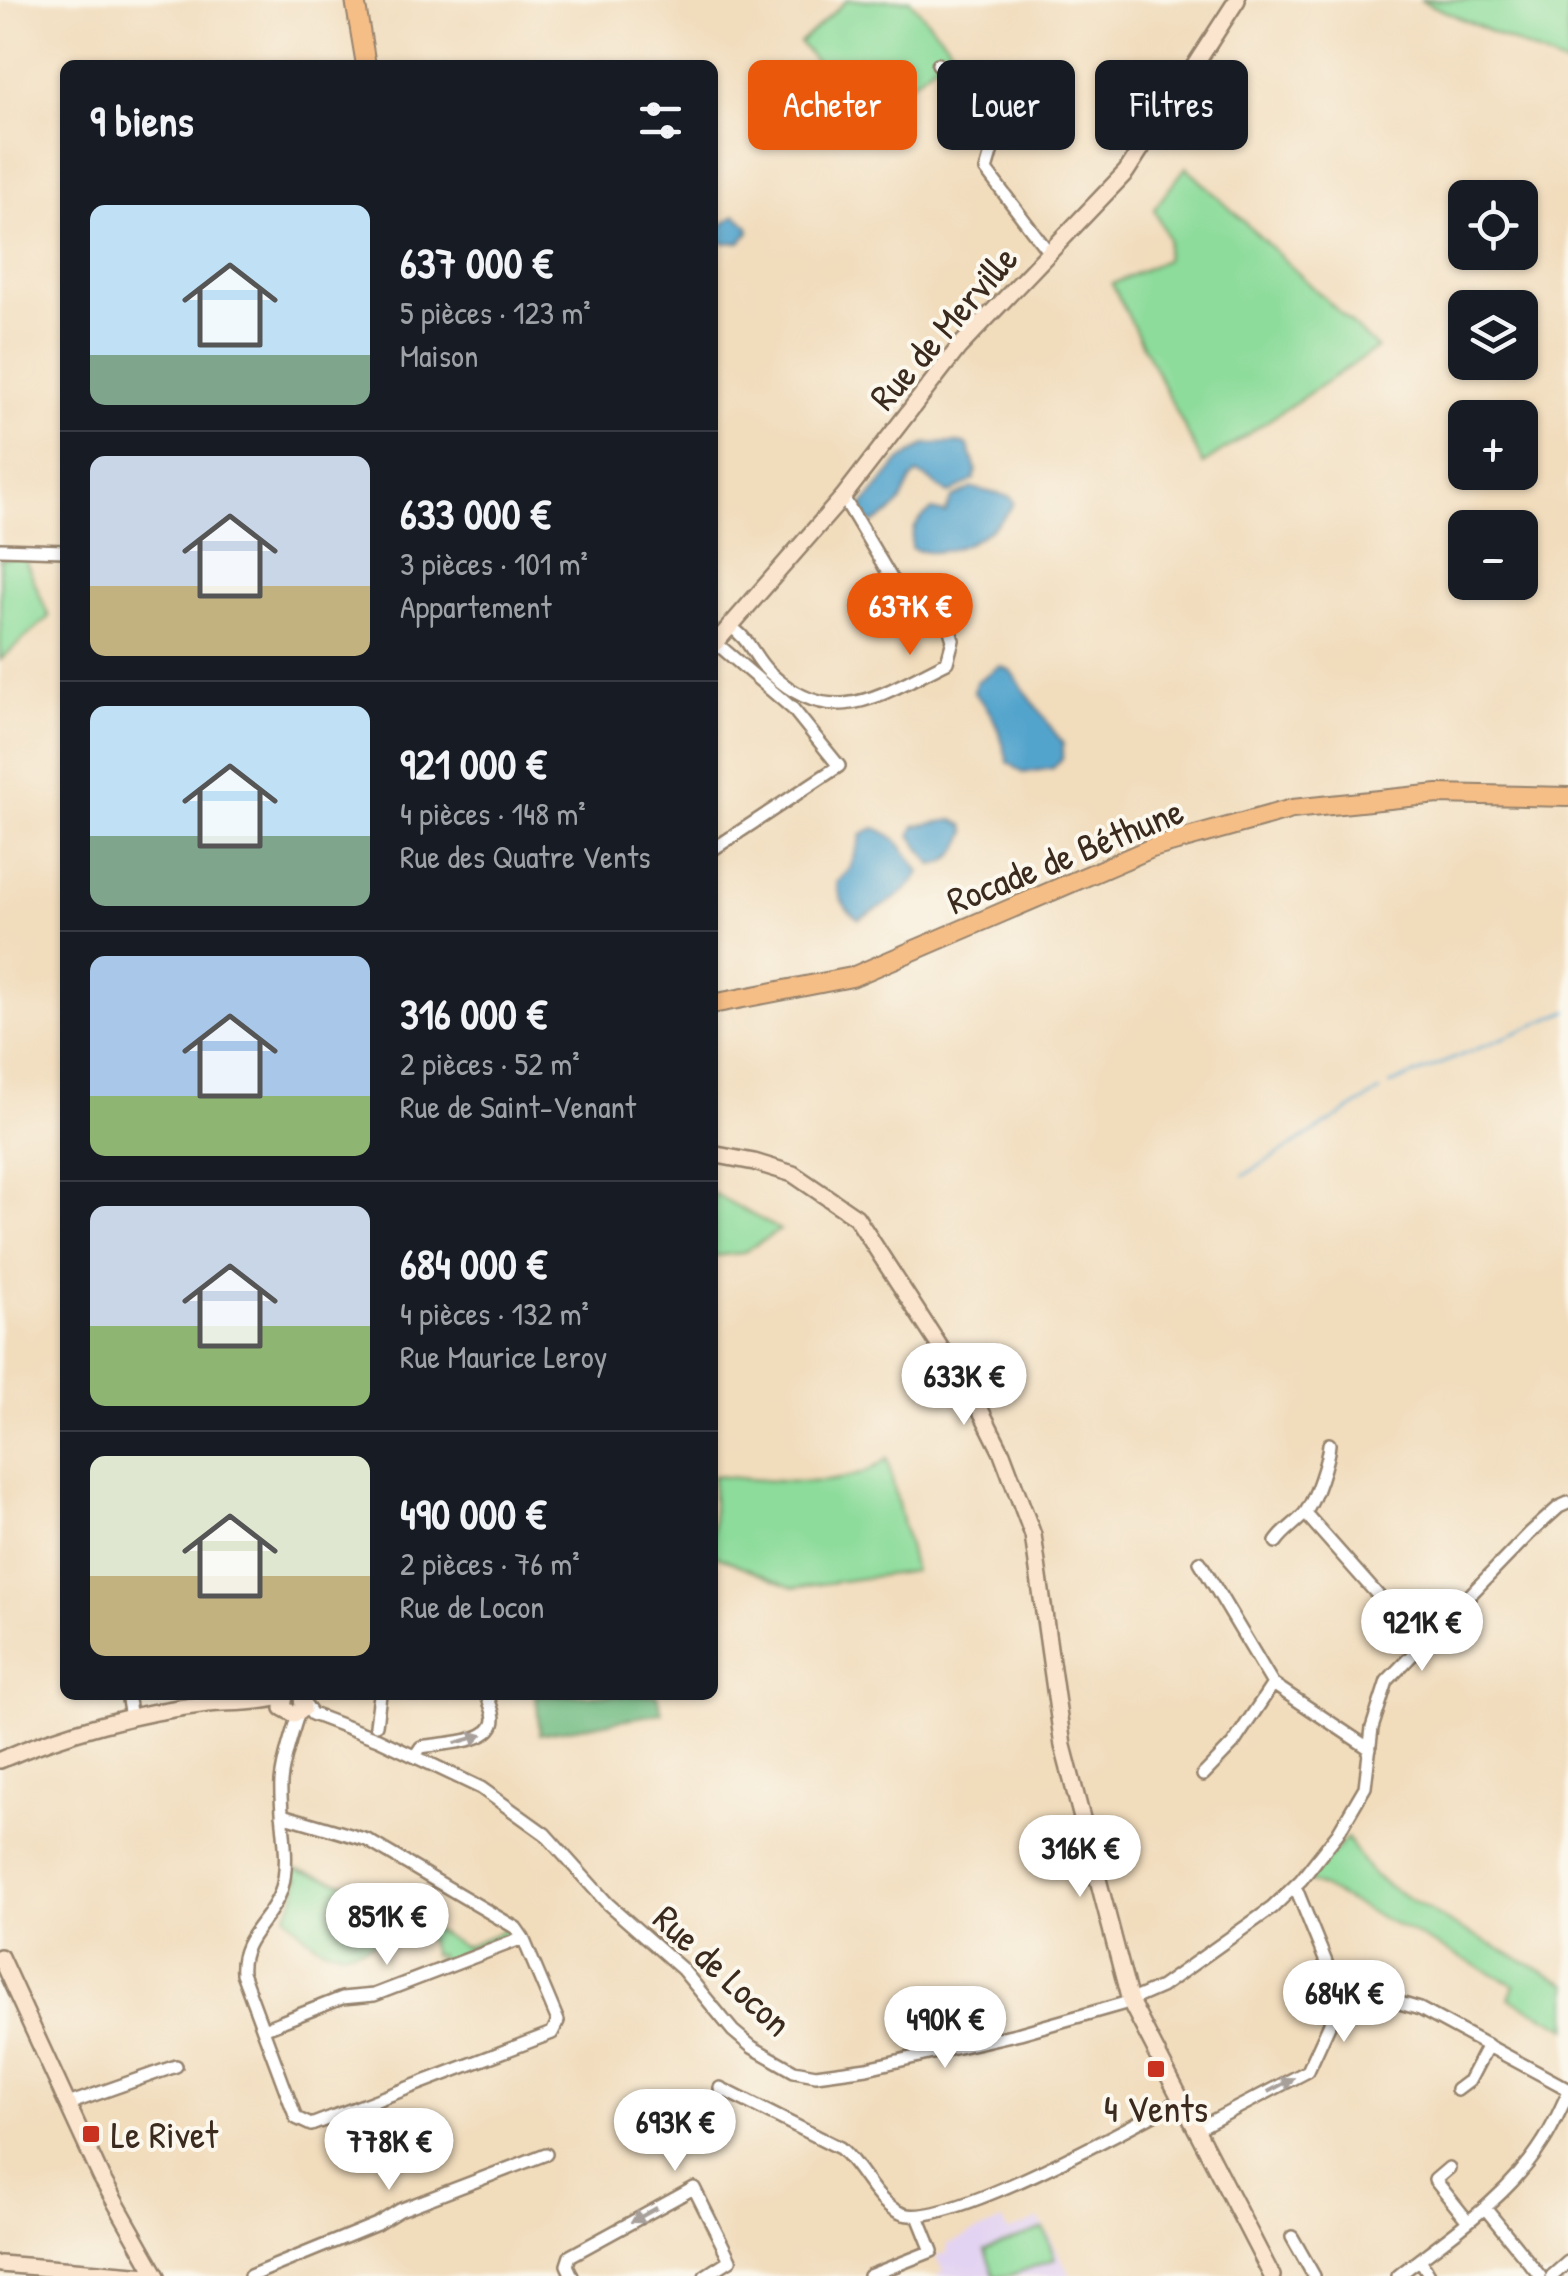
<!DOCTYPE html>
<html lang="fr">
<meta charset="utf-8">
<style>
:root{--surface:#171b24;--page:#242831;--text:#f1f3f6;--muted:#9ea1a6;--line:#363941;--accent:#ea580c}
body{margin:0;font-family:"Patrick Hand",sans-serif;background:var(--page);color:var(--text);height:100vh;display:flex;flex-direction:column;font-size:38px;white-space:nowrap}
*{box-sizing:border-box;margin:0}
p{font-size:32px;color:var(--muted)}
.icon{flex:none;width:55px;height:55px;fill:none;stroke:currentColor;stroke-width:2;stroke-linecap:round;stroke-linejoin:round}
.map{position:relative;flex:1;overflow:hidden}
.panel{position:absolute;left:60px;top:60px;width:658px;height:1640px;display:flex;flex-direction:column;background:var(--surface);border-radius:15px;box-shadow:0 2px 8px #0004}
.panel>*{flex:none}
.guide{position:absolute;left:748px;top:60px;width:670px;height:90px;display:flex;gap:20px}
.tools{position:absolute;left:1448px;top:180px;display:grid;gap:20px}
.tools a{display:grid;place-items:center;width:90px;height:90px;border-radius:15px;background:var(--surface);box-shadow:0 2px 8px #0004;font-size:50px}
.price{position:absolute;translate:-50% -85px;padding:0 22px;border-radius:35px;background:#fff;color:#222;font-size:32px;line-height:65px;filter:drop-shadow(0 2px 5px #0008)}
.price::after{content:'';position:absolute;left:50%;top:60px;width:30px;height:22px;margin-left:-15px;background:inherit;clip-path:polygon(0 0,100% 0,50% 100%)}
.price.current{background:var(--accent);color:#fff}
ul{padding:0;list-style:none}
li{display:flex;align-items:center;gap:30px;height:250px;padding:0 30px}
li+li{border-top:2px solid var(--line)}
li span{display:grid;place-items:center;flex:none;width:280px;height:200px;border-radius:15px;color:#555}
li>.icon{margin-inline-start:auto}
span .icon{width:120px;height:120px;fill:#fffc;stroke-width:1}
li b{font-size:42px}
h2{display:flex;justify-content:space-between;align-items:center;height:120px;padding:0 30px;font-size:42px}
.tag{padding:0 35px;border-radius:15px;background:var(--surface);box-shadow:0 2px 8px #0004;font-size:35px;line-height:90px}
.tag.current{background:var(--accent);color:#fff}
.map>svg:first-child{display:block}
</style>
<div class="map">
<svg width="1568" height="2276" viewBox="0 0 1568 2276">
<rect width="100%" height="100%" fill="#fbf7ec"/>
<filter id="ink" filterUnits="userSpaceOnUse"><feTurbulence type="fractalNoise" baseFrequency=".01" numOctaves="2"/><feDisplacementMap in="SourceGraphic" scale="20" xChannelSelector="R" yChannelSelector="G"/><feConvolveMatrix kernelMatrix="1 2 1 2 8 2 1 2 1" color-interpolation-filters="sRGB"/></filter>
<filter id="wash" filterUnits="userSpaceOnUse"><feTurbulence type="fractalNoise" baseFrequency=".0048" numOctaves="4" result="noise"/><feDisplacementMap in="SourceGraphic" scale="40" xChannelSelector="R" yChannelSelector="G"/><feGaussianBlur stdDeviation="2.25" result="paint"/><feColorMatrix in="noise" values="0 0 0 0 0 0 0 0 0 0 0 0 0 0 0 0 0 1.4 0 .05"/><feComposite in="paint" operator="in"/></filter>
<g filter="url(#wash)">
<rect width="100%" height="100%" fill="#f1dcbc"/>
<path fill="#e3d3f2" d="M1040 2219 1071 2276H937L944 2271 935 2256 947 2253 948 2244 1003 2221 1008 2232Z"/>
<path fill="#8ddc9b" stroke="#64835c" stroke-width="2.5" d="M847 0H910L953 50 865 119 800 43Z
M1420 0H1568V67Z
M1186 167 1377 348 1203 464 1112 284 1165 260 1168 239 1154 209Z
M28 555 26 562 49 617 0 660V559Z
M713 1193 780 1230 742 1253 713 1256Z
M887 1458 914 1571 793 1588 713 1554V1476C763 1479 849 1495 887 1458Z
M1347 1838 1371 1873 1390 1887 1455 1926 1568 1984V2028L1509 1998 1515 1985 1307 1880Z
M292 1868 363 1888 464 1947 501 1932 505 1926 511 1930V1938L497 1944 491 1941 438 1967 435 1960 441 1959 439 1954 433 1955 426 1934 412 1928C354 1950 333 1971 286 1915L293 1902 299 1878 293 1877Z
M1044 2229 1055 2259 1008 2276H994L985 2250Z"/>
<path fill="#72bc83" stroke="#567350" stroke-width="2.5" d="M536 1695H657L662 1713 540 1734Z"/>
<path fill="#52a4cd" stroke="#466776" stroke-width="2.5" d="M736 215 749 227V233L740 242 724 243 718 238 717 228Z
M959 443 968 445 976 470 974 480 948 494 927 478 917 474 911 480 900 503 889 514 873 523 867 520 862 507 900 461 926 444Z
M972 488 1011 497 1014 503C997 533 946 563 911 548 912 528 916 521 932 510L945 513 952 498Z
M1000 666 1010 670 1063 744 1062 759 1053 768 1023 773 1008 762C1001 735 995 712 974 693L976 682Z
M953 820 964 825 967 832C960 848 952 864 932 865L911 835 915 826Z
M874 828C896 833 908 855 920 872 909 895 880 907 859 919 846 912 838 896 837 883L850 869 862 834Z"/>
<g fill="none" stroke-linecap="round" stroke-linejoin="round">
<path stroke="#52a4cd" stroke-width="2.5" d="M1390 1085 1568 1011
M1243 1176 1380 1091"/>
</g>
</g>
<g filter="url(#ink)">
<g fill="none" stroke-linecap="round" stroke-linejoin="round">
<g stroke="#96836d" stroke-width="16">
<path id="street" d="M938 64 976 107 992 114 1000 122 986 170 1050 254
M0 549 65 551
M729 626C750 638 753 657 769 672 833 733 881 694 947 662L953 640 944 611 917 602 897 588 843 497
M712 850 839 766 793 709 716 643
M1305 1513 1422 1645
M1276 1542C1284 1530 1296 1524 1305 1513 1315 1500 1328 1460 1329 1444
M1200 1562 1273 1684 1370 1749
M127 1695 131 1717
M305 1704 312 1714 378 1739 481 1788 545 1834 608 1904 682 1969 733 2031 752 2047 794 2071 816 2075 867 2068 1020 2033 1122 2004 1161 1987 1272 1908 1301 1880 1338 1833 1365 1787 1372 1728 1387 1681 1530 1533 1559 1507 1568 1503
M376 1725 380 1695
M415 1756 421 1747C439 1743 494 1744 494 1719 494 1712 489 1702 487 1695
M1203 1775 1233 1744 1273 1684
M282 1815 367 1840 516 1928 523 1938 558 2021 552 2033 311 2125 296 2118 242 1973C239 1938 270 1922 281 1891 292 1857 279 1817 281 1782 283 1759 292 1735 298 1714
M1341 1999 1393 2001 1420 2009 1568 2089
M263 2029 342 1998 374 1995 523 1938
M720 2088 840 2148C862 2166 875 2204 903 2214 947 2228 1134 2125 1180 2100
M1457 2090 1469 2081 1488 2045
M68 2104 176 2066
M1195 2130 1308 2071 1341 1999 1295 1886
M1449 2168 1435 2180 1467 2220
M1485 2208 1540 2276
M1292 2237 1314 2276
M1420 2259 1430 2276
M250 2276 377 2224 400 2210 546 2154
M572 2276 567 2265 570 2256 694 2188 730 2260 705 2276
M869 2276 932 2251 918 2216
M1398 2276C1449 2236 1508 2198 1543 2142 1553 2127 1560 2110 1568 2093
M1552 2276 1568 2262"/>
</g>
<g stroke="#96836d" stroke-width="20">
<path id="secondary" d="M712 647 843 497 959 347 1126 172 1237 0
M712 1154 754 1162 793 1174 856 1217 980 1409 1002 1453 1033 1535 1063 1746 1130 2001 1272 2276
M285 1695 283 1708 294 1714 303 1709 302 1695
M0 1760C64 1732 138 1712 208 1704 234 1702 259 1703 284 1696
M0 1957 101 2177 157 2276
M0 2264 148 2276"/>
</g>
<g stroke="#96836d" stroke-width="22">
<path id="primary" d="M355 0 366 65
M712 1004 852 977 1152 848 1292 809 1438 794 1568 797"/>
</g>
<use href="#street" stroke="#fff" stroke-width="11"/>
<use href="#secondary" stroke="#fbe5cf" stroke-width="15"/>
<use href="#primary" stroke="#f6be87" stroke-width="18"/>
</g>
<defs><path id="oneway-solid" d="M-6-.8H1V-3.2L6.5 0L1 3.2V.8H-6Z" transform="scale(2.5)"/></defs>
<g fill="#a79f9a">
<use href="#oneway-solid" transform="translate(469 1739) rotate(-16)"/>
<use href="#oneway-solid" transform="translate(1281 2085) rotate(-28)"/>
<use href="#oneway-solid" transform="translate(644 2215) rotate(151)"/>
</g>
</g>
<g fill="#c8321e" stroke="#fbf7ec" stroke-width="4">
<rect x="1146" y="2059" width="20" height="20" rx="5"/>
<rect x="81" y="2124" width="20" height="20" rx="5"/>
</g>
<g text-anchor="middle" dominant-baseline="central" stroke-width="8" stroke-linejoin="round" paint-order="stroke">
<g font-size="38" fill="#3b2a1e" stroke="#fbf7ec">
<text transform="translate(943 327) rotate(-49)">Rue de Merville</text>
<text transform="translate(1065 855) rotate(-22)">Rocade de Béthune</text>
<text transform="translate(723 1970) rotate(43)">Rue de Locon</text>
</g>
<g font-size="38" fill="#3b2a1e" stroke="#fbf7ec">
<text x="1156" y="2108">4 Vents</text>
<text x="111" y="2134" text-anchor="start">Le Rivet</text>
</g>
</g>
</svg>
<div class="tools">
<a><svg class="icon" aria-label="locate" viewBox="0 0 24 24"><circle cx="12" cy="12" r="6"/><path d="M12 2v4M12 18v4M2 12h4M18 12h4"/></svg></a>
<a><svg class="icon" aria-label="layers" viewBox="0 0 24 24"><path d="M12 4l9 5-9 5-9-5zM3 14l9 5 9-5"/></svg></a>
<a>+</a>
<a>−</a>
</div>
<b class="price current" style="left:910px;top:658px">637K €</b>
<b class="price" style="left:964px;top:1428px">633K €</b>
<b class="price" style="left:1422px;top:1674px">921K €</b>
<b class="price" style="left:1080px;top:1900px">316K €</b>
<b class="price" style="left:387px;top:1968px">851K €</b>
<b class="price" style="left:1344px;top:2045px">684K €</b>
<b class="price" style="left:945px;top:2071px">490K €</b>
<b class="price" style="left:675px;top:2174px">693K €</b>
<b class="price" style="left:389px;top:2193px">778K €</b>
<div class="guide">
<a class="tag current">Acheter</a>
<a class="tag">Louer</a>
<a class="tag">Filtres</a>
</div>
<section class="panel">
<h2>9 biens<svg class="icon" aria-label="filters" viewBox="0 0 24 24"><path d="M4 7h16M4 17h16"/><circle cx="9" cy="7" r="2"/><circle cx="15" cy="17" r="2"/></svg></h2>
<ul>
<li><span style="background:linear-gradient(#bfe0f5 75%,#7fa58c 0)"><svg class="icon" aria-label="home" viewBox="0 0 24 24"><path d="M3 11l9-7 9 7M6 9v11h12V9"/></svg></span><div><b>637 000 €</b><p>5 pièces · 123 m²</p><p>Maison</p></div></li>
<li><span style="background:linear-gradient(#c9d6e8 65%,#c2b280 0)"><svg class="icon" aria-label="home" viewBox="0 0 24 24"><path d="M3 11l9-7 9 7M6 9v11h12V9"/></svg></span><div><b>633 000 €</b><p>3 pièces · 101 m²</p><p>Appartement</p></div></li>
<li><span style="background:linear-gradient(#bfe0f5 65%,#7fa58c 0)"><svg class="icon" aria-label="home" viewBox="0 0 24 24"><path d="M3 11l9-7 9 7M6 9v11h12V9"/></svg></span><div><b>921 000 €</b><p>4 pièces · 148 m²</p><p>Rue des Quatre Vents</p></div></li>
<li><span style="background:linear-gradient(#a9c7e8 70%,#8fb573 0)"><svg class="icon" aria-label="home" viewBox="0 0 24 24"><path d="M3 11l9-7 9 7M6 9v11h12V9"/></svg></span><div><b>316 000 €</b><p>2 pièces · 52 m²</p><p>Rue de Saint-Venant</p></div></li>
<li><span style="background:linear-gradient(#c9d6e8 60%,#8fb573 0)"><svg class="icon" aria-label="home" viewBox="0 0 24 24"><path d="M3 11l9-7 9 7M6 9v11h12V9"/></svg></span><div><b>684 000 €</b><p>4 pièces · 132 m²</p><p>Rue Maurice Leroy</p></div></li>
<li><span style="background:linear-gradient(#dfe7d0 60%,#c2b280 0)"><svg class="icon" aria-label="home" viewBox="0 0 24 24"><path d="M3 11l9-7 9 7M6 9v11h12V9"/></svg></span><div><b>490 000 €</b><p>2 pièces · 76 m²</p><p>Rue de Locon</p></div></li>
</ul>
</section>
</div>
